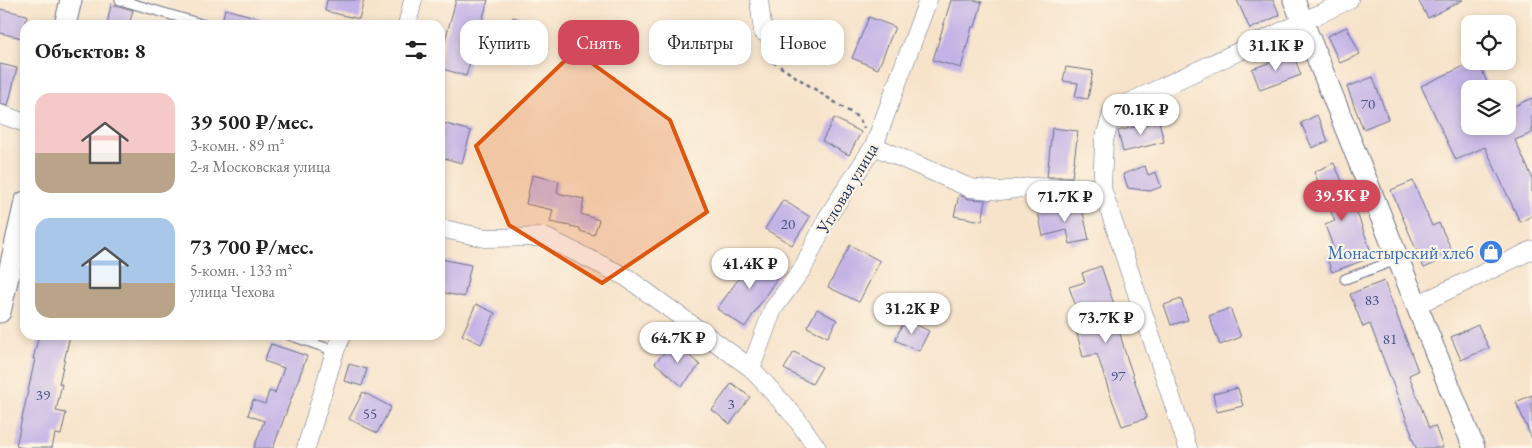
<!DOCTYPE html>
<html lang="ru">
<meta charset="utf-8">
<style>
:root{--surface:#fff;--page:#f6f6f6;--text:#222;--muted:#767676;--accent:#d1495b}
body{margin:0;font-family:"EB Garamond",serif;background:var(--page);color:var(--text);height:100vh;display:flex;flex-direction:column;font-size:19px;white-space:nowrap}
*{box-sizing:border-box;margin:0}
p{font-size:16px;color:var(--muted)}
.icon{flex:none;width:28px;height:28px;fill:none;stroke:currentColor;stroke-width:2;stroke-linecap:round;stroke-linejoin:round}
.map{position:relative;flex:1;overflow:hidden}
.panel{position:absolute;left:20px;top:20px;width:425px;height:320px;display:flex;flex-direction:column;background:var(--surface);border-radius:15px;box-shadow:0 2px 8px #0003}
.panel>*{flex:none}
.guide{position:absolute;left:460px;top:20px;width:475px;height:45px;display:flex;gap:10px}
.tools{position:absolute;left:1461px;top:15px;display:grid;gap:10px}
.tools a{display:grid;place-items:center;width:55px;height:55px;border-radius:10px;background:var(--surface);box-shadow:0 2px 8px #0003;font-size:25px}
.price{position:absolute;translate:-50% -42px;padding:0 11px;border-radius:18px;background:#fff;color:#222;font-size:16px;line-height:32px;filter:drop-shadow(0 1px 2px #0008)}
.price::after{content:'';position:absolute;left:50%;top:30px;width:15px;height:11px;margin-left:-8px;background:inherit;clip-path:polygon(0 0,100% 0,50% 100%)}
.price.selected{background:var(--accent);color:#fff}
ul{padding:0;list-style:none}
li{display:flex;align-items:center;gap:15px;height:125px;padding:0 15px}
li span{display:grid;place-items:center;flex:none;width:140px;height:100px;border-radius:15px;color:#555}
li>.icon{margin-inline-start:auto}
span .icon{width:60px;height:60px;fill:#fffc;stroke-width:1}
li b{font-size:21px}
h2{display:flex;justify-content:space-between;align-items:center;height:60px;padding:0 15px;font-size:21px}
.pill{padding:0 18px;border-radius:15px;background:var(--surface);box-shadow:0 2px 8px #0003;font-size:18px;line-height:45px}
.pill.selected{background:var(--accent);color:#fff}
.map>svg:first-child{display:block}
</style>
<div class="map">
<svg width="1532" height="448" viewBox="0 0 1532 448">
<rect width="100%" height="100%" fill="#fcf5e5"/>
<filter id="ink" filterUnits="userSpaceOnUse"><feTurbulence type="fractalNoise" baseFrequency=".02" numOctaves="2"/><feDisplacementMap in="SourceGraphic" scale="10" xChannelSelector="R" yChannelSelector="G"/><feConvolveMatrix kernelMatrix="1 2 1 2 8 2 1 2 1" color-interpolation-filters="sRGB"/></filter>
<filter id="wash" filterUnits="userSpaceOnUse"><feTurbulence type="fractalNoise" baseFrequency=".0096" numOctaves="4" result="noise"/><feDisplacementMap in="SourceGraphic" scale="20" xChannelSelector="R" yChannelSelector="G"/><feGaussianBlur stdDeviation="1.12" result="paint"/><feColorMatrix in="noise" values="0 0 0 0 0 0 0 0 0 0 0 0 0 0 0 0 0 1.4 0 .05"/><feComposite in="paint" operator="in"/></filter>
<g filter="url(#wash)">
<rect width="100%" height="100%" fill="#f7e3ca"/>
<g id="blocks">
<path fill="#c3b2e6" d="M327 0H364L359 19 325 11Z
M456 0H488L466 76 440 68V59Z
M951 0H974L982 2 975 27H972L961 68 933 60Z
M1237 0H1273L1280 15 1250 29Z
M1418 0H1463L1428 18Z
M111 4 133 10 129 25H107Z
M0 9 27 15 22 38 0 33Z
M225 9 271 21 270 25H221Z
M513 17 540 25 535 42 507 34Z
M869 17 895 27 878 69 852 58Z
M1347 27 1360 54 1340 63 1327 36Z
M1293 54 1301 75 1260 90 1252 69Z
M1475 61H1478L1490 89H1470V126H1508V109L1532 98V133L1515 140 1532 177V216L1520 222 1485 147 1456 160 1421 86Z
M0 64 17 68 8 106 0 104Z
M1066 67 1093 71 1088 99 1075 97 1078 83 1063 81Z
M1373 77 1388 119 1363 129 1347 87Z
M1317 115 1328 141 1312 148 1301 123Z
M834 118 861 132 849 155 822 141Z
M1159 121 1164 142 1123 152 1118 131Z
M443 123 471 131 462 163 440 157V135Z
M1052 128 1078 131 1072 177H1047Z
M1334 163 1356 213H1357L1373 257 1332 272 1326 256 1335 252 1325 225 1335 221 1314 172Z
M1145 166 1148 175 1156 172 1161 187 1150 191 1128 188 1123 174Z
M532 175 559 181 557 193 584 199 581 214 599 220 594 235 580 231V228L550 222 553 210 526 204Z
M1413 181 1432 226 1439 223 1454 255 1424 268 1391 190Z
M959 195 969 199 986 200 982 221 954 216Z
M783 200 810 217 792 245 765 229Z
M1081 203 1089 240 1070 244 1067 230 1043 236 1038 212Z
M850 245 880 261 859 302 828 287Z
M757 253 782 270 745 327 717 309Z
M440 259 471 265 464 297 440 292Z
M1101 266 1114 304H1112L1125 352 1147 418 1122 426 1109 391 1097 354 1083 357 1075 326 1082 324 1069 287 1085 282 1082 273Z
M1384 281 1418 371 1409 375 1429 428 1435 426 1443 448H1416L1411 434H1412L1370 324 1363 327 1350 294Z
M1181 299 1188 320 1171 325 1164 305Z
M476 304 495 313 481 344 462 335Z
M1230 308 1241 337 1220 345 1209 316Z
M817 309 837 320 828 337 807 327Z
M905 319 929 331 919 351 895 340Z
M1478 325 1489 348 1461 360 1451 337Z
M39 335H70L59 384H62L56 411 66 413 61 435 55 434 52 448H24L16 446 35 359H33Z
M674 342 700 365 682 386 655 363Z
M271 344 307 356 273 448H254L264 421 248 415 253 400 265 404 269 391 275 393 284 368 264 361Z
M794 352 822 367 812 384 784 369Z
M349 364 367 369 362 386 344 381Z
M732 383 750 397 730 424 712 410Z
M1238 388 1243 406 1217 412 1213 394Z
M363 392 391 407 377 433 349 419Z
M1532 395V439L1516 402Z"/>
</g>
</g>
<g filter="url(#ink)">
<use href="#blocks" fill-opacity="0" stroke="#686e84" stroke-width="1"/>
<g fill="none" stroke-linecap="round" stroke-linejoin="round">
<g stroke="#686e84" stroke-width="11">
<path id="service" d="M120 0 205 25
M1345 279 1399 259
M289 335 335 351"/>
</g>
<g stroke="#686e84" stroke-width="19">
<path id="minor" d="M759 0 763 32
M407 25 413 0
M0 114 25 123
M874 146 970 188 1000 191 1030 187 1102 188
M440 228 485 238 545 237 626 277 751 368 796 418 817 448
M1417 304 1438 295 1532 250
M751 368 773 309 803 268 827 218 874 146 928 0
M306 448 335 351 342 335
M1188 448 1102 188 1104 140 1113 110 1349 0"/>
</g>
<g stroke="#686e84" stroke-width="23">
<path id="tertiary" d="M1294 0 1474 448
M65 25 71 0
M0 312 25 202"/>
</g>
<path stroke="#686e84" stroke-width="2.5" stroke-dasharray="4 4" stroke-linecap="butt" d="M768 47 773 62 859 118 864 128"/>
<use href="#service" stroke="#fff" stroke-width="9"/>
<use href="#minor" stroke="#fff" stroke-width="18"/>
<use href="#tertiary" stroke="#fff" stroke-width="21"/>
</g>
</g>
<path fill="#de5710" fill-opacity="0.2" stroke="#de5710" stroke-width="4" stroke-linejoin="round" d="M575 51 670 120 707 212 602 283 509 225 476 146Z"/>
<defs>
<g id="shop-disc" transform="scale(1.25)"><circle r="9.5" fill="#3f7fe0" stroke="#fcf5e5"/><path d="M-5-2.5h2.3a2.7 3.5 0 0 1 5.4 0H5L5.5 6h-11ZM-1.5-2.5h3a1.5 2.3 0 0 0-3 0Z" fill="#fff"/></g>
</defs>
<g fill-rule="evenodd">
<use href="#shop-disc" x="1491" y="252"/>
</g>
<g text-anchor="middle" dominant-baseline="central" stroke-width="4.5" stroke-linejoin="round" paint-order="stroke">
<g font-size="15" fill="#455080">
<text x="1368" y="103">70</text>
<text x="788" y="223">20</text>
<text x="1372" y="299">83</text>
<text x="1390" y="338">81</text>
<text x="1118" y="375">97</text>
<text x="43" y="394">39</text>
<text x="731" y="403">3</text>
<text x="370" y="413">55</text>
</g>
<g font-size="18" fill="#1b2f5e" stroke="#fcf5e5">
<text transform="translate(847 188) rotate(-59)">Угловая улица</text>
</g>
<g font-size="18" fill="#366cbe" stroke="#fcf5e5" text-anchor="end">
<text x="1474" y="252">Монастырский хлеб</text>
</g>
</g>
</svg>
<div class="tools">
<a><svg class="icon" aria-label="locate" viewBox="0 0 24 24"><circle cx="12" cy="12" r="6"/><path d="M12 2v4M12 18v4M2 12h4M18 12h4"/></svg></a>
<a><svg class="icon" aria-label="layers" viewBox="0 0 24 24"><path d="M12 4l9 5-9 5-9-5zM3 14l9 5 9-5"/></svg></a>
</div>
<b class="price" style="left:1276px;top:72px">31.1K ₽</b>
<b class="price" style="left:1141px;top:136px">70.1K ₽</b>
<b class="price selected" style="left:1342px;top:222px">39.5K ₽</b>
<b class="price" style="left:1065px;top:223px">71.7K ₽</b>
<b class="price" style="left:750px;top:290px">41.4K ₽</b>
<b class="price" style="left:912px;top:335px">31.2K ₽</b>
<b class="price" style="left:1106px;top:344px">73.7K ₽</b>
<b class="price" style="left:678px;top:364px">64.7K ₽</b>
<div class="guide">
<a class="pill">Купить</a>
<a class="pill selected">Снять</a>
<a class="pill">Фильтры</a>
<a class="pill">Новое</a>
</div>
<section class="panel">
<h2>Объектов: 8<svg class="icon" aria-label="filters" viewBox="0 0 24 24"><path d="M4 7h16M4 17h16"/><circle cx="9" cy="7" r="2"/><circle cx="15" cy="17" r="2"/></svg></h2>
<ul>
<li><span style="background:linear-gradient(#f6c9c9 60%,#b9a48a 0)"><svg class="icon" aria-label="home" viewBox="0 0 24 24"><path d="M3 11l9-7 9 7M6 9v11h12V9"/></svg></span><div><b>39 500 ₽/мес.</b><p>3-комн. · 89 m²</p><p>2-я Московская улица</p></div></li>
<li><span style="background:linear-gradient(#a9c7e8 65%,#b9a48a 0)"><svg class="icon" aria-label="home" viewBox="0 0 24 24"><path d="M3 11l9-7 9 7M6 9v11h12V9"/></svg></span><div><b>73 700 ₽/мес.</b><p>5-комн. · 133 m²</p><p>улица Чехова</p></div></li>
</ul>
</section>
</div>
